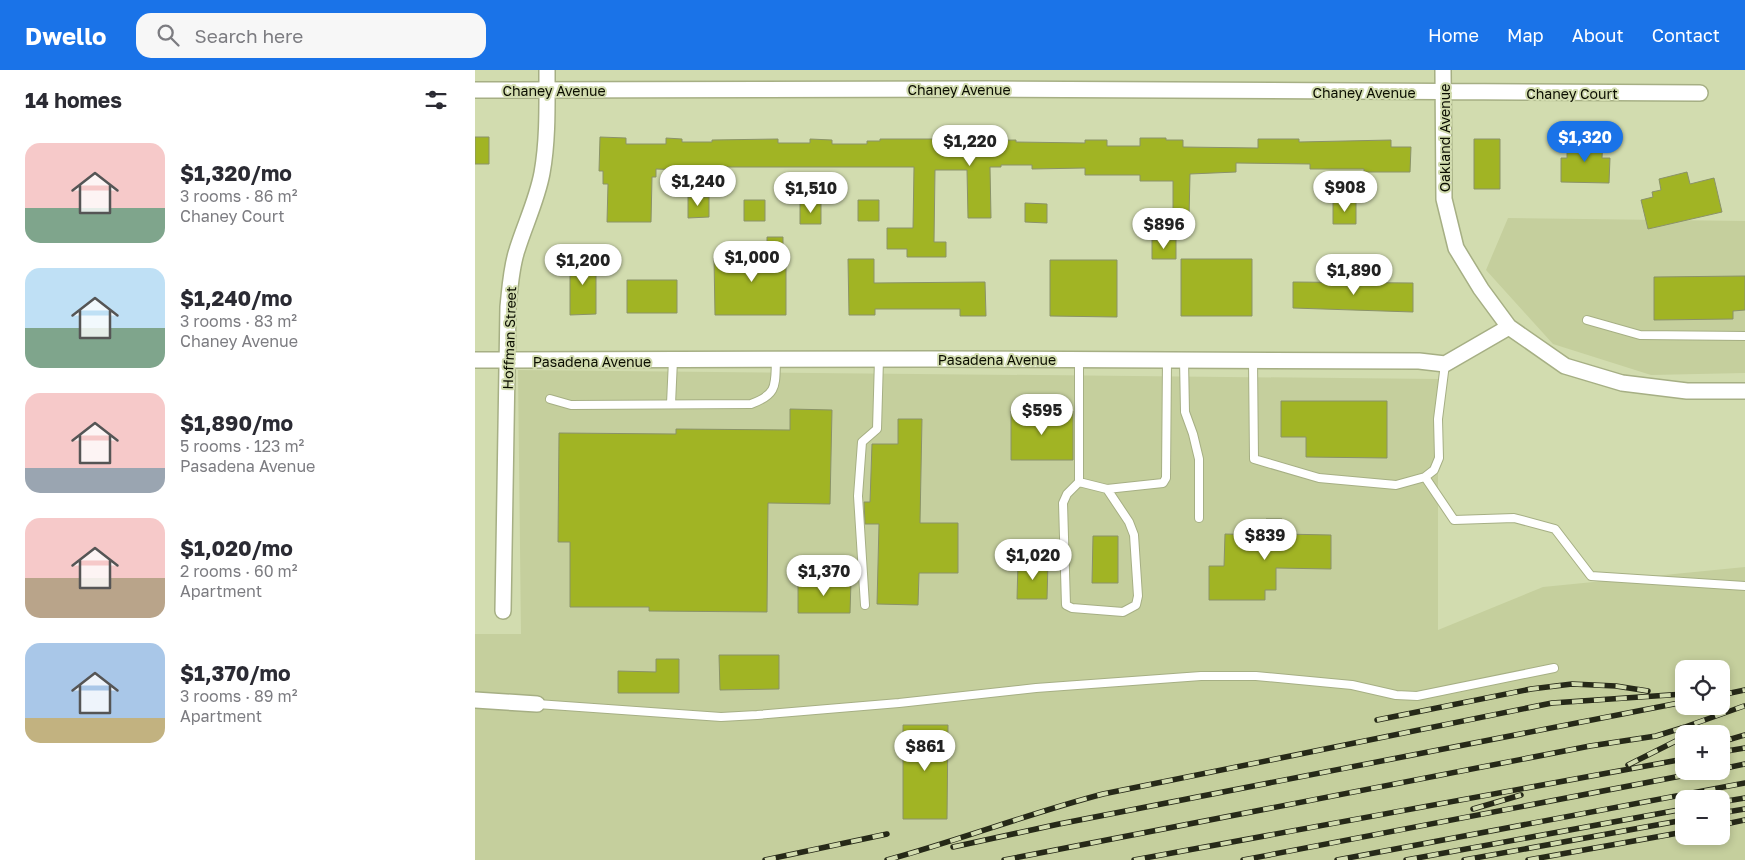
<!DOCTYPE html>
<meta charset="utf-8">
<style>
:root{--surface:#fff;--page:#f7f7f7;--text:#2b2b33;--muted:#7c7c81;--accent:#1a73e8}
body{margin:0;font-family:"Golos Text",sans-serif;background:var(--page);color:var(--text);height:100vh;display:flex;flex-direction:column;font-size:19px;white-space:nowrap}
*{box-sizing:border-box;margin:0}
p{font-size:16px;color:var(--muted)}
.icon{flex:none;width:28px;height:28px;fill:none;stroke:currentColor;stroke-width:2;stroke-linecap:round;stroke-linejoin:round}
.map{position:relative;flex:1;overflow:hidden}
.sheet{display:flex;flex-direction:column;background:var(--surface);width:475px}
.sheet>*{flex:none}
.tools{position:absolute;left:1200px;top:590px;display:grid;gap:10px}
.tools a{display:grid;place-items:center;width:55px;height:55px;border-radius:10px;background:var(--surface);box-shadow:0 2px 8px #0003;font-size:25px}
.price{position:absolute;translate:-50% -42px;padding:0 11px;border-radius:18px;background:#fff;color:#222;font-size:16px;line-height:32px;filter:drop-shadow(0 1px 2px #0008)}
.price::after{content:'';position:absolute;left:50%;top:30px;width:15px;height:11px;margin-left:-8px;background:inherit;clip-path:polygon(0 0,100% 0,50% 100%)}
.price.on{background:var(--accent);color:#fff}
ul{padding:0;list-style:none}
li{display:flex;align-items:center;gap:15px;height:125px;padding:0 25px}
li span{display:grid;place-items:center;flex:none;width:140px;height:100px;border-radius:15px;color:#555}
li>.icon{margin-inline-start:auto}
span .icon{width:60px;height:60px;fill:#fffc;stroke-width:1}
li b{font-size:21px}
h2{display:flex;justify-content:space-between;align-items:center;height:60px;padding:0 25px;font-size:21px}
header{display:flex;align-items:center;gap:30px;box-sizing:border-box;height:70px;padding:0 25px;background:var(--accent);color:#fff}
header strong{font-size:24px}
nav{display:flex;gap:28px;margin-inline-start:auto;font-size:18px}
.search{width:350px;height:45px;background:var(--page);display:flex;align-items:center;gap:12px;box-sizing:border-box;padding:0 18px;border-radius:15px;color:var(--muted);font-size:19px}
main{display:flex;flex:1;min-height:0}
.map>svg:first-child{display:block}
</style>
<header>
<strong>Dwello</strong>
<div class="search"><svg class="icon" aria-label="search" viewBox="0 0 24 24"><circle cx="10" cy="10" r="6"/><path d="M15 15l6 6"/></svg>Search here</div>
<nav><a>Home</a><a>Map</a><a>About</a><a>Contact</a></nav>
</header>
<main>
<section class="sheet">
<h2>14 homes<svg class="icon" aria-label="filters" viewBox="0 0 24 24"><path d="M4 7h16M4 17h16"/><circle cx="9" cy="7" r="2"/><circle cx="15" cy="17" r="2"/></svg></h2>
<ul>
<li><span style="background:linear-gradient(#f6c9c9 65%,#7fa58c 0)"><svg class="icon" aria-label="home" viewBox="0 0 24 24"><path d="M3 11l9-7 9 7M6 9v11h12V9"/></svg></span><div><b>$1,320/mo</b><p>3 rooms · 86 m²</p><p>Chaney Court</p></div></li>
<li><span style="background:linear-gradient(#bfe0f5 60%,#7fa58c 0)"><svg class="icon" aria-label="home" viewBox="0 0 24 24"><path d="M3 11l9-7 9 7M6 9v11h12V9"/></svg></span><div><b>$1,240/mo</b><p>3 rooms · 83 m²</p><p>Chaney Avenue</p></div></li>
<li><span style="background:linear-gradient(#f6c9c9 75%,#9aa5b1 0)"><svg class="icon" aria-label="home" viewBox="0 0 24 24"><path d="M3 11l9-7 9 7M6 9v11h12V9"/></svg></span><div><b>$1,890/mo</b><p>5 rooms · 123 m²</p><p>Pasadena Avenue</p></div></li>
<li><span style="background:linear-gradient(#f6c9c9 60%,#b9a48a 0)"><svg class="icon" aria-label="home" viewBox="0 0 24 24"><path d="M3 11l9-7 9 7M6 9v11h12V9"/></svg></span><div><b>$1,020/mo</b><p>2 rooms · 60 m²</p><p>Apartment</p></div></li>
<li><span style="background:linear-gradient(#a9c7e8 75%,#c2b280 0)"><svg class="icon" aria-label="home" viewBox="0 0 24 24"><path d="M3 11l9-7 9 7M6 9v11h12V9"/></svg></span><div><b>$1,370/mo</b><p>3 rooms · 89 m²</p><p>Apartment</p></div></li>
</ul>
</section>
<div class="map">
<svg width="1270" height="790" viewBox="0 0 1270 790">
<rect width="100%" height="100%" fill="#d2dcaf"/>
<path fill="#c5cf9d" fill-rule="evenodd" d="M1033 148 1270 151V303L1176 305 1078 274 1011 200Z
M43 300 963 309V560L1068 517 1270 497V790H0V564H46ZM1209 599H1246V636H1209ZM1209 664H1246V701H1209ZM1209 729H1246V766H1209Z"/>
<path fill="#a1b424" stroke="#8a9269" d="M0 67H14V94H0Z
M125 67 151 68V74H191V68L207 69V72H237V70L303 69V73H335V69L357 70V74H392V71H405V69H465V71L541 70V72L610 73V70H632V76H665V68H691V70H708V77L783 78V69H824V72L916 70V77H936L935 102H889V99H835V94L761 93V102L715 104 714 148H698V111H665V105H610V98L557 99V95H526V97H515L516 148H493L492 100H460L459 172H471V187H432V179H412V158H438L439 97H207V100L181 99V107H177L176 152H132L133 114H128V101H124Z
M999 69H1025V119H999Z
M1092 70 1128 71 1127 88H1135L1134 113 1086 112V88H1092Z
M1212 102 1215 114 1239 108 1247 142 1173 159 1166 130 1178 127 1177 122 1186 120 1184 109Z
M213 127H234V147L213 148Z
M269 130H290V151H269Z
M383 130H404V151H383Z
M858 132H881V154H858Z
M325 133H346V154H325Z
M550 133 572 134V153L550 152Z
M292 167H308V188H311V245H240L239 188H292Z
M677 170H701V189H677Z
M95 188H121V244L95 245Z
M373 189H399V213L510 212 511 246H485V239H400V245H374Z
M706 189H777V246H706Z
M575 190H642V247L575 246Z
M1270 206V240L1258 241V249L1179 250V207Z
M152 210H202V243H152Z
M818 212 938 213V242L818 238Z
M806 331H912V388L831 387V367H806Z
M315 339 357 340 355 434 293 433 292 542 174 541V537H95V472H83L84 363 201 364V359L315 360Z
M536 341H598V390H536Z
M423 349H447L445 453H483V503H444L443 535 402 534 404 454H390L389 432H395L397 374H423Z
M791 449H807V464L856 465V499L801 498V520H790V530H734V496H749L750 464 791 465Z
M618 466H643V513H617Z
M543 492H573L572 529H542Z
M323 511H376L375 543H323Z
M244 585H304V619L245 620Z
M181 589H204V623H143V601L181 602Z
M428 655H473L472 749H428Z"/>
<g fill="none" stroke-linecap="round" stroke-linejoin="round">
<g stroke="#a6af84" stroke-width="10">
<path id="lane" d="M1112 250 1165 265 1270 266
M709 290 710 342 718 364 724 389V448
M778 290 779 389 844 408 921 415 950 407 959 400 964 388 963 349 970 294
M75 329 96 335 276 334C303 324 300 315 301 290
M196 334 198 290
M950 407 979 450 1039 448 1080 459 1116 506 1270 516
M604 412 592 424 588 433 591 535 597 538 648 542 661 535 663 526 659 465 654 452 632 419 604 412V290
M632 419 688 413 691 408 692 290
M390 535 383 426 387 372 402 359 404 289
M62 634 246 647 282 645 424 633 561 618 726 606H781L877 615 921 625 942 626 1079 598"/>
</g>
<g stroke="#a6af84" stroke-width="18">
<path id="street" d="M968 0 969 129 981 178 1006 219 1034 257 1090 296 1147 313 1212 321H1270
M0 20 515 19 1225 23
M0 290 455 289 944 291 970 294 1034 257
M28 541 33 237C35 218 36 198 42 180 50 154 62 130 67 103 73 70 72 34 72 0
M0 630 62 634"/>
</g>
<use href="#lane" stroke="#fff" stroke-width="8"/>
<use href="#street" stroke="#fff" stroke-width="15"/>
<g stroke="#262918" stroke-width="5.5">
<path id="rail" d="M1246 625 1270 620
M902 650 1056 619 1097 614 1141 616 1173 621
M1246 672 1270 665
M1246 682 1270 678
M1153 695 1209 667
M1246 699 1270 694
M1246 732 1270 728
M998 739 1046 725
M1246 743 1270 739
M1246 755 1270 750
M478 777 584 754 1209 632
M290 790 412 764
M412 790C485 770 555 743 628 724L1077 633 1209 624
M529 790 1115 676 1181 666 1210 657 1269 636
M659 790 1209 689
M768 790 1232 701
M862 790 1270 713
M931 790 1209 739
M989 790 1209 750
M1053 790 1209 762"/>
</g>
<use href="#rail" stroke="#d2dcaf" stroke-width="4" stroke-dasharray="11" stroke-linecap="butt"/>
</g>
<g text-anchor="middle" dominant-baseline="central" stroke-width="4" stroke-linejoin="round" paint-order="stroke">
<g font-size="14" fill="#0b0d01" stroke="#d2dcaf">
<text x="484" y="19">Chaney Avenue</text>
<text x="79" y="20">Chaney Avenue</text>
<text x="889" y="22">Chaney Avenue</text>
<text x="1097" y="23">Chaney Court</text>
<text transform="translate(969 68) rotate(-90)">Oakland Avenue</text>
<text transform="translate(34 268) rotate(-88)">Hoffman Street</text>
<text x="522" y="289">Pasadena Avenue</text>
<text x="117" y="291">Pasadena Avenue</text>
</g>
</g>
</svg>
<div class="tools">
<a><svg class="icon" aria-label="locate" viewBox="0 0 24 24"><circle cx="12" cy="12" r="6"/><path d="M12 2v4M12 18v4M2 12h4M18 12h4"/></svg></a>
<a>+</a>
<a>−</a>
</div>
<b class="price on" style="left:1110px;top:93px">$1,320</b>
<b class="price" style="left:495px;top:97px">$1,220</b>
<b class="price" style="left:223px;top:137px">$1,240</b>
<b class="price" style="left:870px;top:143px">$908</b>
<b class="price" style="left:336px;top:144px">$1,510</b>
<b class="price" style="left:689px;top:180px">$896</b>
<b class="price" style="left:277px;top:213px">$1,000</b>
<b class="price" style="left:108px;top:216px">$1,200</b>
<b class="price" style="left:879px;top:226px">$1,890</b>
<b class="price" style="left:567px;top:366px">$595</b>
<b class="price" style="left:790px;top:491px">$839</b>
<b class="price" style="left:558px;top:511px">$1,020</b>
<b class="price" style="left:349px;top:527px">$1,370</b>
<b class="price" style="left:450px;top:702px">$861</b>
</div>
</main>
